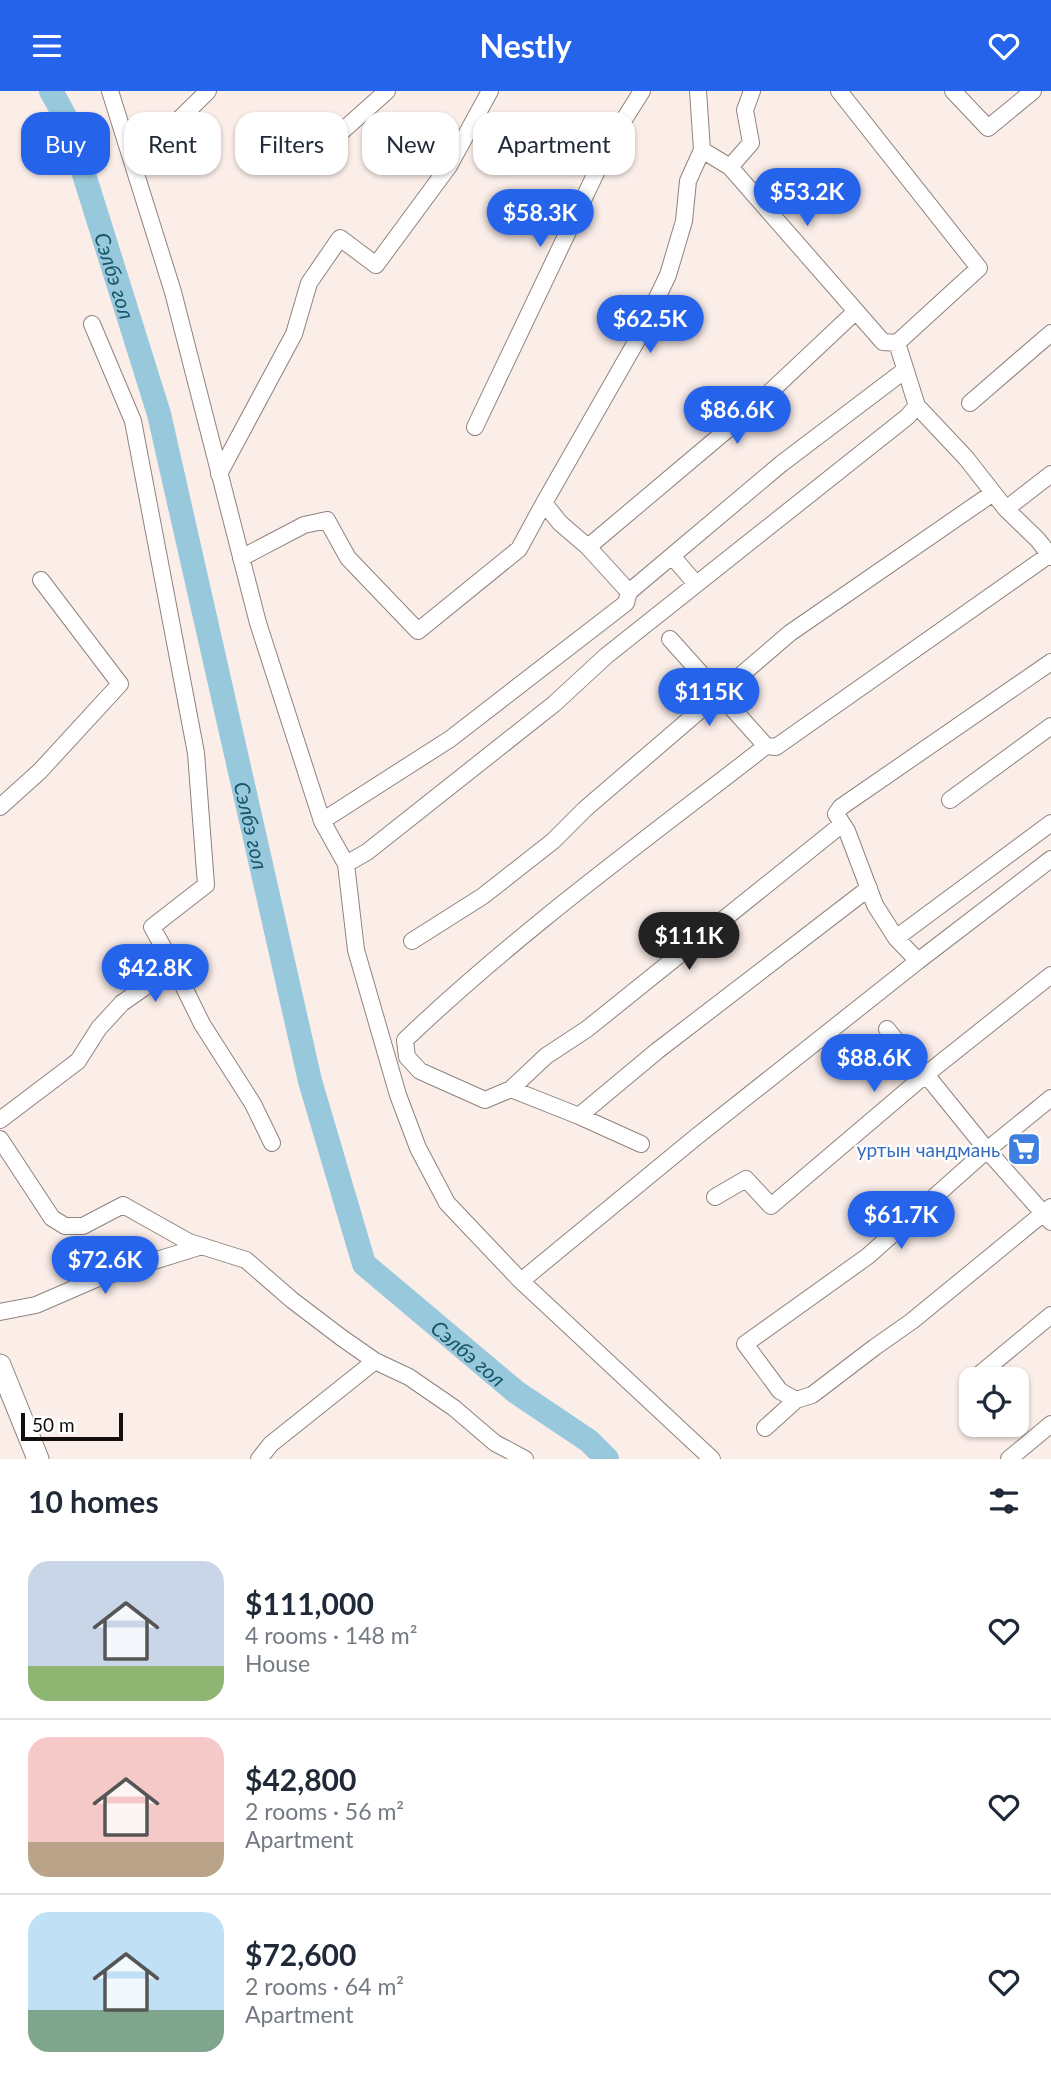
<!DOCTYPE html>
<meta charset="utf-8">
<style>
:root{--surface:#fff;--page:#f2f2f3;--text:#1f2937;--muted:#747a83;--line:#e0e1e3;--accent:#2563eb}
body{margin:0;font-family:Lato,sans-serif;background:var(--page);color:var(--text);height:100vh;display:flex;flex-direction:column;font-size:26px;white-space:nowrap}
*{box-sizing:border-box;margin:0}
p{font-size:23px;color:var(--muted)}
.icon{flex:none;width:38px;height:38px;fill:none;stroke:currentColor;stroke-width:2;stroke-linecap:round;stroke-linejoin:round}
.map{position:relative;height:1368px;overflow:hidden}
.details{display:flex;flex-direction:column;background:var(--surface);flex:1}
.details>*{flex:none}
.hud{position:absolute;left:21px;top:21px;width:700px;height:63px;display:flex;gap:14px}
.tools{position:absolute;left:959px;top:1276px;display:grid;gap:14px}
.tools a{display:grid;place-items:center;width:70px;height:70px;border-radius:14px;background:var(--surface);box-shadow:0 2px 5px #0004;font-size:35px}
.scale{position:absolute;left:21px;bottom:18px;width:102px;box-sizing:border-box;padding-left:7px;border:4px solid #140f0e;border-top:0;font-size:19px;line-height:24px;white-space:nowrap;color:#140f0e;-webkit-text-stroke:5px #fefefe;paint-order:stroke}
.price{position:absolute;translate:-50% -60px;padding:0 16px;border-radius:24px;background:var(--accent);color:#fff;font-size:23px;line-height:46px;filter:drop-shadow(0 2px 4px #0008)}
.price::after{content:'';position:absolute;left:50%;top:42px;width:21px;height:16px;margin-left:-10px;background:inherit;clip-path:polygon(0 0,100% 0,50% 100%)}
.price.current{background:#222;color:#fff}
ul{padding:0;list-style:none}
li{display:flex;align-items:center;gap:21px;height:175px;padding:0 28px}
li+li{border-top:2px solid var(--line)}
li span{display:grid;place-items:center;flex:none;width:196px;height:140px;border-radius:21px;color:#555}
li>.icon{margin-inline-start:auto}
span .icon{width:84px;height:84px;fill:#fffc;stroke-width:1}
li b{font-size:30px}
h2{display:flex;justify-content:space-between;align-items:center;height:84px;padding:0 28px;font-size:30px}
.pill{padding:0 24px;border-radius:21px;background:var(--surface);box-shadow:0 2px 5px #0004;font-size:24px;line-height:63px}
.pill.current{background:var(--accent);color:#fff}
header{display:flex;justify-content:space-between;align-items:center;height:91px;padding:0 28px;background:var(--accent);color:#fff;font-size:32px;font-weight:700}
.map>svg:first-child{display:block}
</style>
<header><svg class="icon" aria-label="menu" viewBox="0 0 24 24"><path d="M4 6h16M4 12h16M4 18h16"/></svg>Nestly<svg class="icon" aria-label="heart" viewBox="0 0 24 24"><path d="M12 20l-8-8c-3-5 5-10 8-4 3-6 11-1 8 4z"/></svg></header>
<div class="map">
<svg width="1051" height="1368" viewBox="0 0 1051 1368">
<rect width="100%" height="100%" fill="#fbede8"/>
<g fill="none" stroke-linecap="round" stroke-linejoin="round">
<path stroke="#98c8db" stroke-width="24" id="s1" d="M51 0 67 29 159 323 310 990 364 1173 516 1301 589 1350 607 1368"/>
<g stroke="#8f837e" stroke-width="18">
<path id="street" d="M110 0 173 201 258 532 322 730 346 773 356 859 398 1004 418 1057 447 1112 521 1190 712 1368
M839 0 979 177 897 252 917 315 966 367 1006 418 1038 449 1051 466
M953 0 988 37 1033 0
M702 59 730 76 883 251 897 252
M312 67 387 0
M133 74 208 0
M730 76 751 52 745 19 752 0
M92 233 133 330 196 662 206 794 152 836 174 876
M970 312 1051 242
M475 336 613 46 642 0
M219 383 294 243 309 192 340 147 376 174 449 75 490 0
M1006 418 1051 383
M588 456 753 317 856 220
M672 465 696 493
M241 467 304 434 327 429 348 467 418 540 519 458 544 412
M629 501 588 456 560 432 544 412 636 251 668 184 684 130 688 90 702 59 698 0
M670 548 766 655
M950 709 1051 635
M0 716 40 680 120 593 41 489
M322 730 450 648 626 512 629 501 781 373 905 279
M346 773 367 761 554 613 606 565 907 326 917 315
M896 847 1051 732
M412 850 483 805 553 750 585 718 790 542 993 402
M918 870 1051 768
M887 938 924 985 932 991 987 1059 1051 1131
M511 998 546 965 587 938 841 734
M579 1025 657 960 869 797
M0 1029 78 970 99 937 122 912 174 876 202 933 253 1013 272 1052
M0 1048 52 1127 65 1135H83L123 1114 189 1151 246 1169 292 1209 342 1247 375 1270 409 1286 454 1317 495 1352 525 1368
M641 1053 579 1025 511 998 485 1009 420 980 407 966 405 949C517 842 644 750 766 655L776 656 1049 464
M715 1106 746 1088 771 1115 924 985 1051 884
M521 1190 696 1046 918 870 896 847 875 814 847 740 836 723 841 716 1051 571
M0 1221 36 1214 96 1188 202 1155
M974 1288 1051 1224
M796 1309 780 1300 745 1253 868 1165 987 1059 1051 1007
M765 1337 796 1309 812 1304 875 1256 912 1230 1051 1116
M259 1368 271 1353 375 1270
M1009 1368 1051 1333"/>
</g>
<g stroke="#8f837e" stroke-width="23">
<path id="secondary" d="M0 1274 38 1368"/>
</g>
<use href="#street" stroke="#fff" stroke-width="16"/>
<use href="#secondary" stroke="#fff" stroke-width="21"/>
</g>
<defs>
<g id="supermarket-square" transform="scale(1.75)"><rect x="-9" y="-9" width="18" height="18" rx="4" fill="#3f7fe0" stroke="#fefefe"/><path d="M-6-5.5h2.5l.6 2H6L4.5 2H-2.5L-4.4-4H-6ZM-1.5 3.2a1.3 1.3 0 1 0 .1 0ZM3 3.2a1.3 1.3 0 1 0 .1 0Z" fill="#fff"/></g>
</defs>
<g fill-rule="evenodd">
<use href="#supermarket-square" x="1024" y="1058"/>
</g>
<g text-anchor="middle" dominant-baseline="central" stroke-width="5" stroke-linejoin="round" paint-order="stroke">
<g font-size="19" fill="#366cbe" stroke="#fefefe" text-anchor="end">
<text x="1000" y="1058">уртын чандмань</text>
</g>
<g font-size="21" font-style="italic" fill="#17556a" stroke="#fefefe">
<text stroke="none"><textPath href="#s1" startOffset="196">Сэлбэ гол</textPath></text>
<text stroke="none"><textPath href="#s1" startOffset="763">Сэлбэ гол</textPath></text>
<text stroke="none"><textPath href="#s1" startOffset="1353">Сэлбэ гол</textPath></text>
</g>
</g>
</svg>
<div class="tools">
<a><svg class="icon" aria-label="locate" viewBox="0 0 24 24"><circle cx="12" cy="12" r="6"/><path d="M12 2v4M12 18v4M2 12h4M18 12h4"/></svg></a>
</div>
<div class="scale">50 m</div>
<b class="price" style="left:807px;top:137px">$53.2K</b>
<b class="price" style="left:540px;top:158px">$58.3K</b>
<b class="price" style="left:650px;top:264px">$62.5K</b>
<b class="price" style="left:737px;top:355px">$86.6K</b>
<b class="price" style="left:709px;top:637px">$115K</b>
<b class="price current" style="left:689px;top:881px">$111K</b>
<b class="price" style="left:155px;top:913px">$42.8K</b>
<b class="price" style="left:874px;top:1003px">$88.6K</b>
<b class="price" style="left:901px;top:1160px">$61.7K</b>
<b class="price" style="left:105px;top:1205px">$72.6K</b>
<div class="hud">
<a class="pill current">Buy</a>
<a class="pill">Rent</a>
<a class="pill">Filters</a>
<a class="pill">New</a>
<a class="pill">Apartment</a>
</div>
</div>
<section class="details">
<h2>10 homes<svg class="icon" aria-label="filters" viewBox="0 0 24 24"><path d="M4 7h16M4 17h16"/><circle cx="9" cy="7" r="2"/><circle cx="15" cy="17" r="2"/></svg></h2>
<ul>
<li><span style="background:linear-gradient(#c9d6e8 75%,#8fb573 0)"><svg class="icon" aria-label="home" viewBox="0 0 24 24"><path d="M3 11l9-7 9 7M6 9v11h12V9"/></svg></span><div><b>$111,000</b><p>4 rooms · 148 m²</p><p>House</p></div><svg class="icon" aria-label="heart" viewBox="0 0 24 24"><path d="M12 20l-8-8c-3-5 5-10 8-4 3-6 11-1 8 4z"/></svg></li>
<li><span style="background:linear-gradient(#f6c9c9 75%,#b9a48a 0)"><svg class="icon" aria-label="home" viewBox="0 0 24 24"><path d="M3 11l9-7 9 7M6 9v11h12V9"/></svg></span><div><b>$42,800</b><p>2 rooms · 56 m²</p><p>Apartment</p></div><svg class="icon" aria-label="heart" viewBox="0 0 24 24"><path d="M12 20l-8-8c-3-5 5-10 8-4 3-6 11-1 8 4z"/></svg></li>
<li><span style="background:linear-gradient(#bfe0f5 70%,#7fa58c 0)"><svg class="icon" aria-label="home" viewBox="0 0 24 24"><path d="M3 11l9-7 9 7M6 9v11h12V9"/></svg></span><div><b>$72,600</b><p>2 rooms · 64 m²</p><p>Apartment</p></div><svg class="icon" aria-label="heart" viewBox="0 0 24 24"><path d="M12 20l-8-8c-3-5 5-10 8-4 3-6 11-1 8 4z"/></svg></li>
</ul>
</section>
